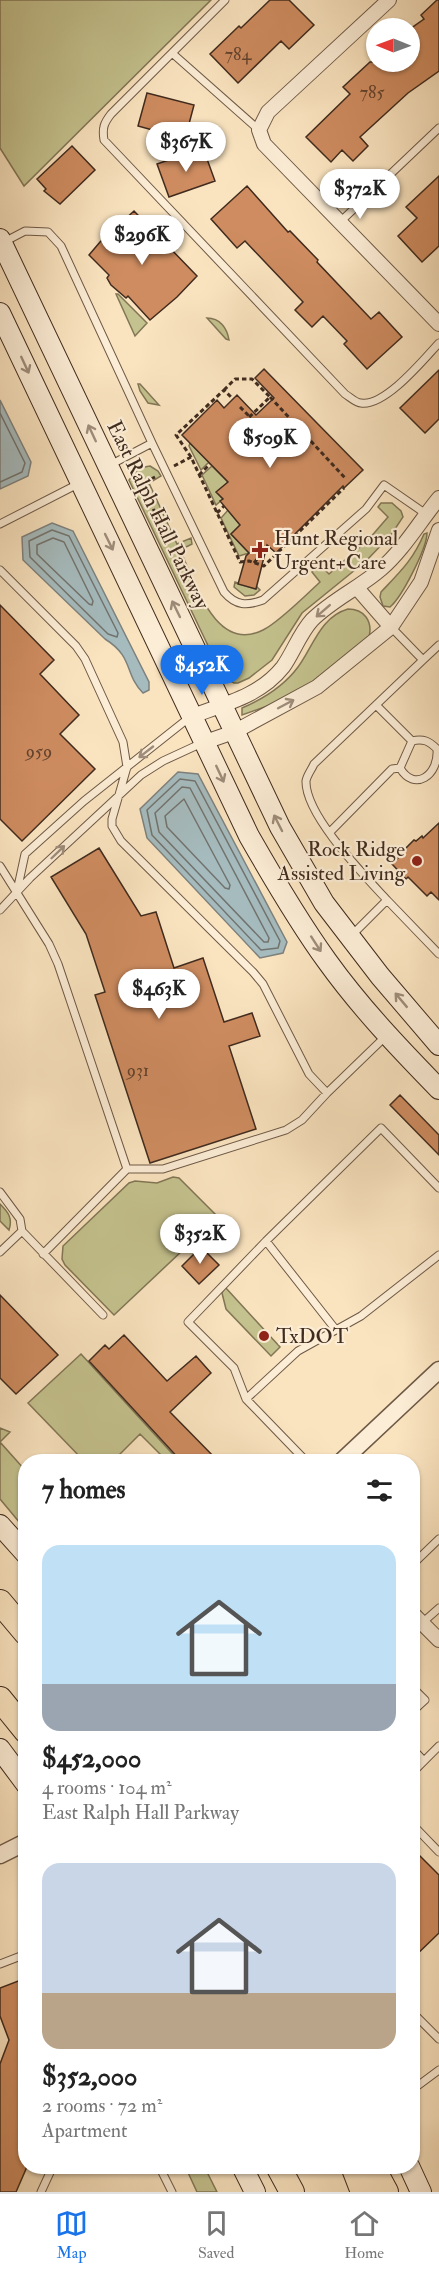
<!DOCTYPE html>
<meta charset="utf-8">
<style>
:root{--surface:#fff;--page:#f2f2f2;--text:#222;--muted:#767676;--line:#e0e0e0;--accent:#1a73e8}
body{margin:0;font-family:"IM FELL Double Pica",serif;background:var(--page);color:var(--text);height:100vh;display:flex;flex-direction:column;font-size:22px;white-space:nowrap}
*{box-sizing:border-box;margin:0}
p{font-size:20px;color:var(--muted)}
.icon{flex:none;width:33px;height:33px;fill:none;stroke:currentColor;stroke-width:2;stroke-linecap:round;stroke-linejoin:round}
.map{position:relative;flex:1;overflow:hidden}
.drawer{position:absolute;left:18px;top:1454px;width:402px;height:720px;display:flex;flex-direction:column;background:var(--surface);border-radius:24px;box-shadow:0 2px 4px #0004}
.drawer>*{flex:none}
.needle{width:39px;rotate:271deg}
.controls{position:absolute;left:366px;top:18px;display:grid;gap:12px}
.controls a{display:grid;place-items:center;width:54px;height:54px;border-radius:50%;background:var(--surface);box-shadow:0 2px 4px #0004;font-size:30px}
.price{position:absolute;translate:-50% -51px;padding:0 14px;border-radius:21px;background:#fff;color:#222;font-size:20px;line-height:39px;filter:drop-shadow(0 2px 3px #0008)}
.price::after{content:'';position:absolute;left:50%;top:36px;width:18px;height:14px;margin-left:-9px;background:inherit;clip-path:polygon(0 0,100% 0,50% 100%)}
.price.active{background:var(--accent);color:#fff}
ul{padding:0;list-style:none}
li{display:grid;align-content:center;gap:12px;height:318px;padding:0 24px}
li span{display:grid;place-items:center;height:186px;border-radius:18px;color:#555}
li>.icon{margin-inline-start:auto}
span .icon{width:108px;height:108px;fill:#fffc;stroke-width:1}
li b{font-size:26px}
h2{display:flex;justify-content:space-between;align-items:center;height:72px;padding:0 24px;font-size:26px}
.tab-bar{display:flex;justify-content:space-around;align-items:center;height:84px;border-top:2px solid var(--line);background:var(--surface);font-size:16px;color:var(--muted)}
.tab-bar a{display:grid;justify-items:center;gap:3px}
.tab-bar .active{color:var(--accent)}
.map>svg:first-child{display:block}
</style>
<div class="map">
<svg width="439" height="2192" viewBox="0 0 439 2192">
<rect width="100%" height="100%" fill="#fae4c0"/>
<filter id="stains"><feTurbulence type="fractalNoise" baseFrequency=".00333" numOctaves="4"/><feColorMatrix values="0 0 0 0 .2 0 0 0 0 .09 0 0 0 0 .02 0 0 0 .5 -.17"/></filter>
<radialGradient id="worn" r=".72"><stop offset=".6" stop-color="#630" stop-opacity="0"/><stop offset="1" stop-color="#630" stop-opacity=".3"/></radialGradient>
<path fill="#c4c28e" stroke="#827656" stroke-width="1.5" d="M0 0H211L24 186 0 148Z
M116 294H118L147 323 135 336Z
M207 318C220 318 227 328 229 340L226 339Z
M138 384H140L159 405 148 403 140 391Z
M190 443 209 462 201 470 189 446Z
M150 466 158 471 161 476 149 483 177 544 191 538 192 544 180 550C195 581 215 654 263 630 278 623 306 595 320 582L312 572 319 564 329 574 369 539 388 517 378 507 381 503H392L401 511 403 517 391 535 366 561 302 613 272 660 249 678 238 683H234L223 677 129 480 139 468Z
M212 466 228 482 217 492 223 499 216 505 202 475Z
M228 510 249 517 231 534 249 553 239 556 221 518Z
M427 533C427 548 402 597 390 607L383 606 380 597 381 592C400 572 413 560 424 534Z
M235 582 255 589 256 586 260 590 254 595 245 596 234 587Z
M348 609C364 609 373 621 369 637L311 683 273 704 242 715V708C263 699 284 686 298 667 313 647 320 617 348 609Z
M173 1177 179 1178 218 1217 114 1315 65 1265 62 1259 63 1246 129 1183 135 1181 157 1183Z
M0 1204C8 1212 13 1218 9 1230L0 1221Z
M225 1287 280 1347 271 1356 226 1309 222 1293Z
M81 1354 179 1461H167L140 1434 113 1461H84L28 1403Z
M0 1428 10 1432 0 1442 25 1470V1529L0 1499Z
M185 2166H204L217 2192H197Z"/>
<path fill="#a5bbbe" stroke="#7d817e" stroke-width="1.5" d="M0 400 31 462 28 476 0 489Z
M52 523 73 531 149 682V690L143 693C124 674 134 657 105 639L23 560 22 537Z
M178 772 198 774 287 942 283 953 260 958 147 838 140 809Z"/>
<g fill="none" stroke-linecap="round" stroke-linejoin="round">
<path stroke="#72736e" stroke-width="1.5" d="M0 413 25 463 22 472 0 482
M52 530 69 536 118 633 117 637 108 634 30 557 29 541Z
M53 538 64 542 93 601 92 605 89 604 37 554V545Z
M180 779 195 781 280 941 278 948 261 950 152 835 147 810Z
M182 787 190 788 269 938 268 942H264L159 832 155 813Z
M184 799 230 885 229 889 225 888 167 827 165 816Z"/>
</g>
<path fill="#ce8c60" stroke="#402b1e" stroke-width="1.5" d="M270 0H289L314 25 289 49 281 41 238 83 210 54 239 26 241 28Z
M437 0H439V71L408 93 360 137 368 146 353 161 342 150 331 162 306 137 350 94 343 87 370 62H410V29L424 19 421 15Z
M147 93 194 105 185 139 138 126Z
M72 146 95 170 60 204 44 191 46 189 37 179Z
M203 148 215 181 169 197 157 164Z
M439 176V246L422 262 398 236 417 218 406 207Z
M247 186 288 232 290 231 318 260 317 262 371 319 379 312 402 337 367 369 344 344 347 341 323 316 312 327 295 310 303 302 245 241 237 248 211 219Z
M134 211 197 276 177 297 150 320 128 296 126 298 111 285 107 278 109 275 89 255 100 242Z
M264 369 363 470 344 488 343 486 276 553 267 545 256 589 238 584 246 556 249 553 231 534 240 525 220 501 223 499 216 492 228 482 182 435 217 400 224 408 237 395 256 415 274 398 255 378Z
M439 370V419L425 433 400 408Z
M0 605 54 660 40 674 79 715 60 734 95 769 22 841 0 819Z
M439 823V900L431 892 427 896 408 877 406 879 392 864 398 858 397 857 414 840 416 841 422 836 423 838Z
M99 848 141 916 156 912 174 968 203 958 224 1022 252 1013 260 1036 229 1046 256 1129 150 1163 95 995 105 992 86 934 51 877Z
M400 1095 439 1135V1155L390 1105Z
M201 1247 219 1265 199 1284 182 1266Z
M0 1295 58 1355 16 1394 0 1378Z
M124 1335 167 1381 196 1356 211 1373 170 1412 218 1461H181L89 1361 105 1345 109 1349Z
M412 1848 439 1875V1933L412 1959Z
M26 1978V2169L16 2192H0V2064L9 2040 0 2016V1988Z"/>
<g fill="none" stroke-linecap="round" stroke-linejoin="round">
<g stroke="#6e5946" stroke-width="9">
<path id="service" d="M225 0 111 114C104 123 102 128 104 140L345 394C350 397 356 403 361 403 385 407 424 359 439 343
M172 53 259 130
M340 222 439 128
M4 242 25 231 48 232 61 246 152 443 110 465
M152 443 224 592C236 606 247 606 263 600L366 509 384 485 426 514
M0 524 78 484
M0 570 76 646 85 659 123 742 127 767 112 819V826L121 841 253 972 263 984 309 1074 327 1093
M391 627 423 660 439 645
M376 705 412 741C423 738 429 741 437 749 439 776 414 792 400 768
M330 832 392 769 400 768 412 741
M0 866 49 944 58 964 127 1169
M17 891 25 854 84 801 190 717
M387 900C364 875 305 815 306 781 307 775 312 769 314 764L423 660
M0 910 30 878 141 775 163 761 202 743
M351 936 387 900 439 954
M0 1192 20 1219 22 1231 103 1315
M266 1241 336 1330
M0 1252 22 1231
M43 1254 127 1169H163L286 1130 302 1120 327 1093 387 1035
M246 1399 298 1351 361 1316 439 1255
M128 1459 130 1461
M306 1461 246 1399 234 1368 188 1322 266 1241 381 1128 439 1188
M412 1565 439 1539
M422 1623 439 1608
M412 1687 425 1700 412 1712
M412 1748 424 1761
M412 1773 439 1746
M412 1824 439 1852
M0 1964 26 1954
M412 2012 439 2039
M412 2090 439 2070
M159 2166 172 2192
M41 2192 53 2166"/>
</g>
<g stroke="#6e5946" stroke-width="16">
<path id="minor" d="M389 0 268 112 259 130 264 144 439 324
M357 588 391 627
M192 716C225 704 260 696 283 667 293 653 300 633 312 620 332 600 359 588 381 569 404 549 420 521 439 498
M205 742 234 732 317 687 391 627 421 582 439 530
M412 1613 439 1640"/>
</g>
<g stroke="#6e5946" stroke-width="19">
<path id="tertiary" d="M342 1461 439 1370
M0 1855 26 1842"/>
</g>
<g stroke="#402b1e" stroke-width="22">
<path id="secondary" d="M0 239 280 827 324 903 380 976 439 1045
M0 313 249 836C273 878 298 921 327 961 360 1007 399 1048 439 1089
M0 1525 26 1554
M0 1749 26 1784
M242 2166 255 2192
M409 2166 421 2192"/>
</g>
<g stroke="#402b1e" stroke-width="26">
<path id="motorway" d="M0 1602 26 1633
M0 1699 26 1731
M278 2166 292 2192
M353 2166 363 2192
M372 2166 386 2192"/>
</g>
<path stroke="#402b1e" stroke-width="3" stroke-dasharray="4.5 3" stroke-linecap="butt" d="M224 390 235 379H252L270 397 239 427
M270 397 345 478
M240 407 250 417
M191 457 176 435 224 390 233 399
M174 466 191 457 240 562 249 561 264 566 344 488
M199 475 210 464
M155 477 149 480 146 486 161 532
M217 513 224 506
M254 563 262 553V546"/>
<use href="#service" stroke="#fcedd6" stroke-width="7"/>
<use href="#minor" stroke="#fcedd6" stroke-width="14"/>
<use href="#tertiary" stroke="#fcedd6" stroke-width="16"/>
<use href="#secondary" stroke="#fcedd6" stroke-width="20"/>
<use href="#motorway" stroke="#fae4c0" stroke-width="24"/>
</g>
<defs><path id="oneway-shaft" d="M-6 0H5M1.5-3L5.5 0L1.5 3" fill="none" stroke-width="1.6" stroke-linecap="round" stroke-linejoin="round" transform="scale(1.5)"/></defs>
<g stroke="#9e8c7a">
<use href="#oneway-shaft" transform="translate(25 365) rotate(65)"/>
<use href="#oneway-shaft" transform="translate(92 433) rotate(-115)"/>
<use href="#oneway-shaft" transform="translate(109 542) rotate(64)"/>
<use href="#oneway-shaft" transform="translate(176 609) rotate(-116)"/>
<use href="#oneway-shaft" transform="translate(323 611) rotate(139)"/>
<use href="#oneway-shaft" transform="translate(286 704) rotate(-28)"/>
<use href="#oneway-shaft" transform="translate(146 752) rotate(142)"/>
<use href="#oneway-shaft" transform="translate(220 774) rotate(65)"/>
<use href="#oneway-shaft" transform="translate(278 823) rotate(-117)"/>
<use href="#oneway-shaft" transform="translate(58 852) rotate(-44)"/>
<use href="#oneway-shaft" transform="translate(316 944) rotate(57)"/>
<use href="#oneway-shaft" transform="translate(401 1000) rotate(-130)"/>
</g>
<g fill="#8f2418" stroke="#fcedd6" stroke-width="2">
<path d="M257 541h6v6h6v6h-6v6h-6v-6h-6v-6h6z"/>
<circle cx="417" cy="861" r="6"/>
<circle cx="264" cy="1336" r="6"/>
</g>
<g text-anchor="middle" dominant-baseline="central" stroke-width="4.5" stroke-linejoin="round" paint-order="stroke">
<g font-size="18" fill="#64432e">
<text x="238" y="54">784</text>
<text x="372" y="92">785</text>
<text x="39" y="751">959</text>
<text x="138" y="1070">931</text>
</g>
<g font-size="21" fill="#402b1e" stroke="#fcedd6">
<text transform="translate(158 515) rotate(64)">East Ralph Hall Parkway</text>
</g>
<g font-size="21" fill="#402b1e" stroke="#fcedd6" text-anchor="start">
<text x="274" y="538">Hunt Regional<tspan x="274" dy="24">Urgent+Care</tspan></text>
<text x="405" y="849" text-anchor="end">Rock Ridge<tspan x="405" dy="24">Assisted Living</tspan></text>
<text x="276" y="1336">TxDOT</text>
</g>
</g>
<rect width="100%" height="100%" filter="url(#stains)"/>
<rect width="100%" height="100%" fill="url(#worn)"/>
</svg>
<div class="controls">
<a><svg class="needle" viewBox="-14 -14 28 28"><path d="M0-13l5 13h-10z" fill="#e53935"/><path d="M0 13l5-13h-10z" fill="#767676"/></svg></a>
</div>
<b class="price" style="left:186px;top:173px">$367K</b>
<b class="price" style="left:360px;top:220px">$372K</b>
<b class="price" style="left:142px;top:266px">$296K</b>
<b class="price" style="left:270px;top:469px">$509K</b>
<b class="price active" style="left:202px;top:696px">$452K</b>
<b class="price" style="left:159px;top:1020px">$463K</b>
<b class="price" style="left:200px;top:1265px">$352K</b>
<section class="drawer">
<h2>7 homes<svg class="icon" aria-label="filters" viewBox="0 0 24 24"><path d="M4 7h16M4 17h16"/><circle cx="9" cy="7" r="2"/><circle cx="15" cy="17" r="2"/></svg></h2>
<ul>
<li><span style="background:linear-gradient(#bfe0f5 75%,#9aa5b1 0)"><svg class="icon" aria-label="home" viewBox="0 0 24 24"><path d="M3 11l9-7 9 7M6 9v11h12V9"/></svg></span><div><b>$452,000</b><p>4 rooms · 104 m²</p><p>East Ralph Hall Parkway</p></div></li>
<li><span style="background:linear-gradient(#c9d6e8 70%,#b9a48a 0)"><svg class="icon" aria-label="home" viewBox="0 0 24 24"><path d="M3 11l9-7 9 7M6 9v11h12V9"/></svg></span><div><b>$352,000</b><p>2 rooms · 72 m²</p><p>Apartment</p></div></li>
</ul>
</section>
</div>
<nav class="tab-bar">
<a class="active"><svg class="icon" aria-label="map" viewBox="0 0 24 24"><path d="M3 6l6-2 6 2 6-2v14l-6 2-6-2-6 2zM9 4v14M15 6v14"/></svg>Map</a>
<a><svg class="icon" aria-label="saved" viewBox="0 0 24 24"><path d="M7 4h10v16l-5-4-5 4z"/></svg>Saved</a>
<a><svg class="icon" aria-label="home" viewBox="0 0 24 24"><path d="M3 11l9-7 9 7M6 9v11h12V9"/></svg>Home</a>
</nav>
